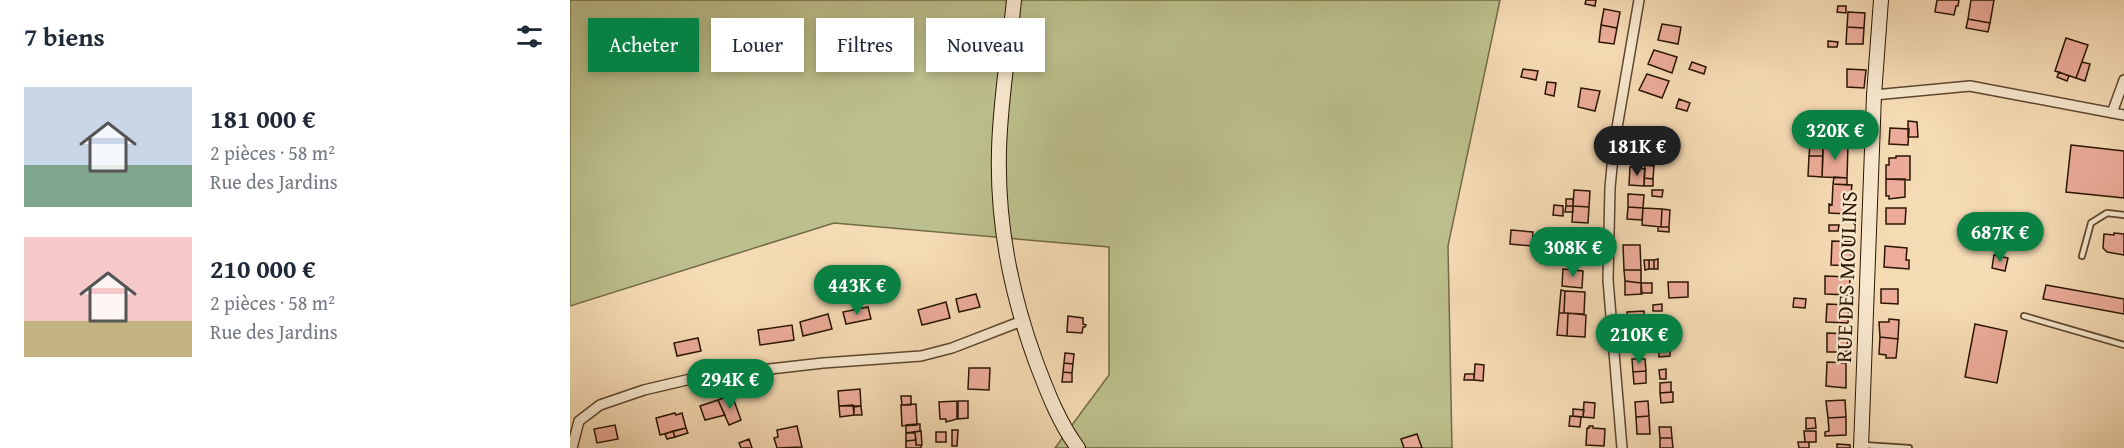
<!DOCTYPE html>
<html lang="fr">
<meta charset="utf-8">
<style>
:root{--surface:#fff;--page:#f2f2f3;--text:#1f2937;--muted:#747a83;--accent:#0b8043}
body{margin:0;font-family:"Gentium Book Plus",serif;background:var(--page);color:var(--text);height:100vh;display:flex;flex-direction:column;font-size:22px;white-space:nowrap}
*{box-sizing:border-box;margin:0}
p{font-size:20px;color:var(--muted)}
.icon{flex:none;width:33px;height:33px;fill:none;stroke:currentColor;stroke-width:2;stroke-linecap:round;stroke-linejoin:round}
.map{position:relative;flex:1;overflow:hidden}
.panel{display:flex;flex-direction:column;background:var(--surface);width:570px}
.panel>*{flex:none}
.top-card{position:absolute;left:18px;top:18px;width:570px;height:54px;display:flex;gap:12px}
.price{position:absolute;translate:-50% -51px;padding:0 14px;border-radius:21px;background:var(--accent);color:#fff;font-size:20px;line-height:39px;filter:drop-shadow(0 2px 3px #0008)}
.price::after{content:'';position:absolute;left:50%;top:36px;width:18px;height:14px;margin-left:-9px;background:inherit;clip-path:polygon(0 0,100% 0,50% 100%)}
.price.current{background:#222;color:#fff}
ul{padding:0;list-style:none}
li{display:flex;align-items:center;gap:18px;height:150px;padding:0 24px}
li span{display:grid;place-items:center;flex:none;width:168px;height:120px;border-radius:0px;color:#555}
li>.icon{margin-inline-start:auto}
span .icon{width:72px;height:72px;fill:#fffc;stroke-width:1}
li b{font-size:26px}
h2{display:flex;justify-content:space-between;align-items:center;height:72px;padding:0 24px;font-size:26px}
.tag{padding:0 21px;border-radius:0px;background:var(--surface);box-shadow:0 3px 9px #0003;font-size:21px;line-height:54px}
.tag.current{background:var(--accent);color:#fff}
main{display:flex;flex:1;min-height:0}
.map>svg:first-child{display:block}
</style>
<main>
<section class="panel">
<h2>7 biens<svg class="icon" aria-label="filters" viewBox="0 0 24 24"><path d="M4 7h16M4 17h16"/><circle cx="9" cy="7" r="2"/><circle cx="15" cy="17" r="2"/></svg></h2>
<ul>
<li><span style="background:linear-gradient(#c9d6e8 65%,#7fa58c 0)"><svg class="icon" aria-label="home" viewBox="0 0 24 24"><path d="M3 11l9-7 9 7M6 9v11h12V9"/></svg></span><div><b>181 000 €</b><p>2 pièces · 58 m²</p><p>Rue des Jardins</p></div></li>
<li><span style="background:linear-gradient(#f6c9c9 70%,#c2b280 0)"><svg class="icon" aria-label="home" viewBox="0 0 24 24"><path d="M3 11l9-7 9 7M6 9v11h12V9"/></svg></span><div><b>210 000 €</b><p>2 pièces · 58 m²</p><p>Rue des Jardins</p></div></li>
</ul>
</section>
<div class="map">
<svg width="1554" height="448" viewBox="0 0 1554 448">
<rect width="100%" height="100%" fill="#f5dbb4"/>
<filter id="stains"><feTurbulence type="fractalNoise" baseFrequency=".00333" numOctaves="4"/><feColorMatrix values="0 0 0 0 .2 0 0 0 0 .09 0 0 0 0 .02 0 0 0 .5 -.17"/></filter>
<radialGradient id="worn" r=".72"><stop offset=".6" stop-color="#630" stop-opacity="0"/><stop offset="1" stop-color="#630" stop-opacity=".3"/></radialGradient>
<path fill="#bcc08c" stroke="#736a46" stroke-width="1.5" d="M0 0H930L878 246 882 448H485L539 375V247L264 223 0 306Z"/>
<path fill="#ecac99" stroke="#2a1501" stroke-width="1.5" d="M1016 0H1026L1025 6 1015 4Z
M1367 0H1389L1388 6H1386L1384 15 1365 12Z
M1401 0H1424L1420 23 1398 19Z
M1268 6H1276V13L1267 12Z
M1034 9 1050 12 1047 28 1031 25Z
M1278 12 1295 13 1294 28 1277 27Z
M1398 19 1420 23 1418 32 1396 28Z
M1092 24 1111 27 1108 44 1088 40Z
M1031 25 1047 28 1044 44 1029 42Z
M1277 27 1294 28 1293 44H1276Z
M1496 38 1518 45 1506 78 1485 71Z
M1258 41 1268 42 1267 47H1258Z
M1084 50 1107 57 1102 73 1078 64Z
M1122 62 1136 67 1134 74 1119 69Z
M1512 62 1520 64 1515 81 1506 78Z
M953 69 968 71 966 80 951 77Z
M1277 69 1296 70 1294 88 1277 87Z
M1489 72 1499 76 1497 81 1487 77Z
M1077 74 1099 81 1092 98 1069 90Z
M977 82 986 83 984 96 975 94Z
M1011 88 1030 91 1025 111 1008 107Z
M1109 99 1120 103 1117 111 1106 108Z
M1338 121 1347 122 1348 137H1338Z
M1320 128 1339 129 1338 145 1319 144Z
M1240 144 1253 145V156H1239Z
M1253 144 1278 145 1277 178 1252 177Z
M1501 145 1554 151V198L1496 192Z
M1239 156H1253L1252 177 1238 176Z
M1326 156H1340V180L1316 179V165H1319V158H1326Z
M1075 158 1084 159V166L1075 165Z
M1075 165 1084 166 1083 179 1074 178Z
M1060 167 1075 169 1074 186 1059 185Z
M1264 177 1277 178V185L1263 184Z
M1074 178 1083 179V186H1074Z
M1316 179H1335V197L1319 199V196H1316Z
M1263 184 1282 185 1278 214 1259 213V204L1262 205Z
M1004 190 1020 191 1019 207 1003 206Z
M1082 190H1093L1092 197 1082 196Z
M1058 194 1074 195 1073 208 1058 207Z
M996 199H1003V206H996Z
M984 205 993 206V216L983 215Z
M996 206H1003V212H995Z
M1003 206 1019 207 1018 223 1002 222Z
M1058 207 1073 208 1072 220 1057 219Z
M1073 208 1092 209 1091 227 1072 225Z
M1316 208H1336L1335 224H1316Z
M1092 209 1100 210 1099 227H1091Z
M1259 225H1269L1268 231H1259Z
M1088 227H1099V232L1088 231Z
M941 230 963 232 962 246 940 244Z
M1544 233 1554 234V255L1537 252 1533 248 1534 234 1544 235Z
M989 234 1002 235V243L991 242V245H988Z
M1003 235H1013L1012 240H1021L1020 258 1001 257Z
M1262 241 1282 242 1281 266 1261 265Z
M1053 245H1070L1071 270H1054Z
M1315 246 1337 248 1336 260H1339V269L1314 267Z
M1424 255 1438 258 1435 271 1422 268Z
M1088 259V269H1084V260Z
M1074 260H1079V269L1075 270Z
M1079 260H1084V269H1079Z
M993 269 1013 271 1012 288 992 286Z
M1054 270H1071V283L1055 281Z
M1255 276 1280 277 1279 295 1255 294Z
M1055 281 1071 283 1072 294 1055 295Z
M1098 282H1118V297L1099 298Z
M1071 283H1082V293H1071Z
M1476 285 1554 299V314L1473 299Z
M1311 289H1328V304L1311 303Z
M991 290 995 291 994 313H989Z
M995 291 1015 292 1014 314 994 313Z
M406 294 410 307 389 312 386 299Z
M1224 298 1236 299 1235 308 1223 307Z
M376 302 380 318 352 325 348 310Z
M1092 304V311H1083V305Z
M1257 304 1279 305 1278 323 1256 322Z
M298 307 301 319 276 324 273 312Z
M1074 311 1075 325 1058 326 1057 312Z
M989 313H998L997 336 987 335Z
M998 313 1016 315 1015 337 997 336Z
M258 314 262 329 233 336 230 322Z
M498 316 513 318V324L516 325 515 327H513L512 333 497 332Z
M1319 319 1329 320 1328 339 1310 337 1309 322H1319Z
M1405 324 1437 331 1427 383 1395 377Z
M222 325 224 340 190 345 188 330Z
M1059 326H1073V341L1060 342Z
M1257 333 1278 334 1277 352H1257Z
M1310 337 1328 339 1326 358H1316V355L1309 354Z
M128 338 131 351 107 356 104 343Z
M1100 346V356L1089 357V347Z
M495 353 504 354 503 364 494 363Z
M1062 359H1075L1076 371 1063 372Z
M1257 362 1276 363V388L1256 386Z
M494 363 503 364 502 373 493 372Z
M905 364 914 365 913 381 904 380Z
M399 368H420L419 390 398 389Z
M1096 369V379H1090L1089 370Z
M1076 371V383L1064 384 1063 372Z
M493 372 502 373V382H492Z
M895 374H904V380H894Z
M1101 382V392L1090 393V383Z
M290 389 291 406H269L268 391Z
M1103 392V402L1091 403 1090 393Z
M162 395 171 420 159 425 148 400Z
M331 396H341V405H332Z
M148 400 155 415 135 420 130 406Z
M1275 400 1276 417 1258 418 1256 401Z
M387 401V419L376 422V419H370L369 402Z
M388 401H398V418L388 419Z
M1078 401 1079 416 1066 417 1065 402Z
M1014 402 1025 403 1024 418 1013 417Z
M346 404 347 425 332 426 331 405Z
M283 405 284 415 270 417 269 406Z
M291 406 292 415H284V407Z
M1003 409 1014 410 1013 417 1003 416Z
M105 413 106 415 112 413 116 428 90 435 86 418Z
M1000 416 1011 417 1010 427 999 426Z
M1079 416 1080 434H1067L1066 417Z
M1276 417V435L1255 436V432L1259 431 1258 418Z
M1236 418H1245L1246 428 1236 429Z
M347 424H350V431L336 433V425Z
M45 425 48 439 27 443 24 429Z
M227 426 232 447 207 448 204 438 208 437 207 430Z
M1019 426H1023V428L1035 429 1034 446 1016 445 1017 428H1019Z
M1089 427H1101L1102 438H1090Z
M116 428 118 433 105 437 103 431Z
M382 430H388L387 446H382Z
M103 431 105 437 97 439 95 434Z
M351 431 352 445H346L345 432Z
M1234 431H1246V442H1235Z
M366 432H376V442H366Z
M336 433H345L346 440 336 441Z
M847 434 852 448H834L831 439Z
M1090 438H1102L1103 448H1090Z
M179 439 182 448H171L169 443Z
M346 440V445H351V448H336V441Z
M1228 442H1239V448H1229Z
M1267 444 1280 445V448H1267Z"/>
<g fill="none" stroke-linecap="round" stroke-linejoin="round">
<g stroke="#5d462e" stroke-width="8">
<path id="lane" d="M1512 256 1521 223 1537 213 1554 215
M1454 316 1554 345
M1293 445 1339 448"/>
</g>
<g stroke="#5d462e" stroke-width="12">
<path id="street" d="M1304 95 1400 86 1554 115
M1542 113 1554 80
M2 448 9 421 30 405 74 390 129 377 253 363 351 356 382 348 452 321
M1052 448 1038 280 1040 188 1044 145 1069 0"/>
</g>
<g stroke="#2a1501" stroke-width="16">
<path id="secondary" d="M444 0C439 50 430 101 429 151 427 223 441 294 466 362 477 391 489 423 508 448
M1291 448 1304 95 1311 0"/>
</g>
<use href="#lane" stroke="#f8e8ce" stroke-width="4.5"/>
<use href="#street" stroke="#f8e8ce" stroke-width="9"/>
<use href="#secondary" stroke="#f8e8ce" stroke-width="14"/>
</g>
<g text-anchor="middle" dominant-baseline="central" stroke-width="4.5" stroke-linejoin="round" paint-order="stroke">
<g font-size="22" fill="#2a1501" stroke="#f8e8ce">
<text transform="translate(1276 277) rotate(-88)">RUE DES MOULINS</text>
</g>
</g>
<rect width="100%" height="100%" filter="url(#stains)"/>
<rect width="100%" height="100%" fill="url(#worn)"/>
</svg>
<b class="price" style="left:1265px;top:161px">320K €</b>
<b class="price current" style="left:1067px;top:177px">181K €</b>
<b class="price" style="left:1430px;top:263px">687K €</b>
<b class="price" style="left:1003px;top:278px">308K €</b>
<b class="price" style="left:287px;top:316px">443K €</b>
<b class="price" style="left:1069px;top:365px">210K €</b>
<b class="price" style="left:160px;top:410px">294K €</b>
<div class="top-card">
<a class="tag current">Acheter</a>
<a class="tag">Louer</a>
<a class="tag">Filtres</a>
<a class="tag">Nouveau</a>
</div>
</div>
</main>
